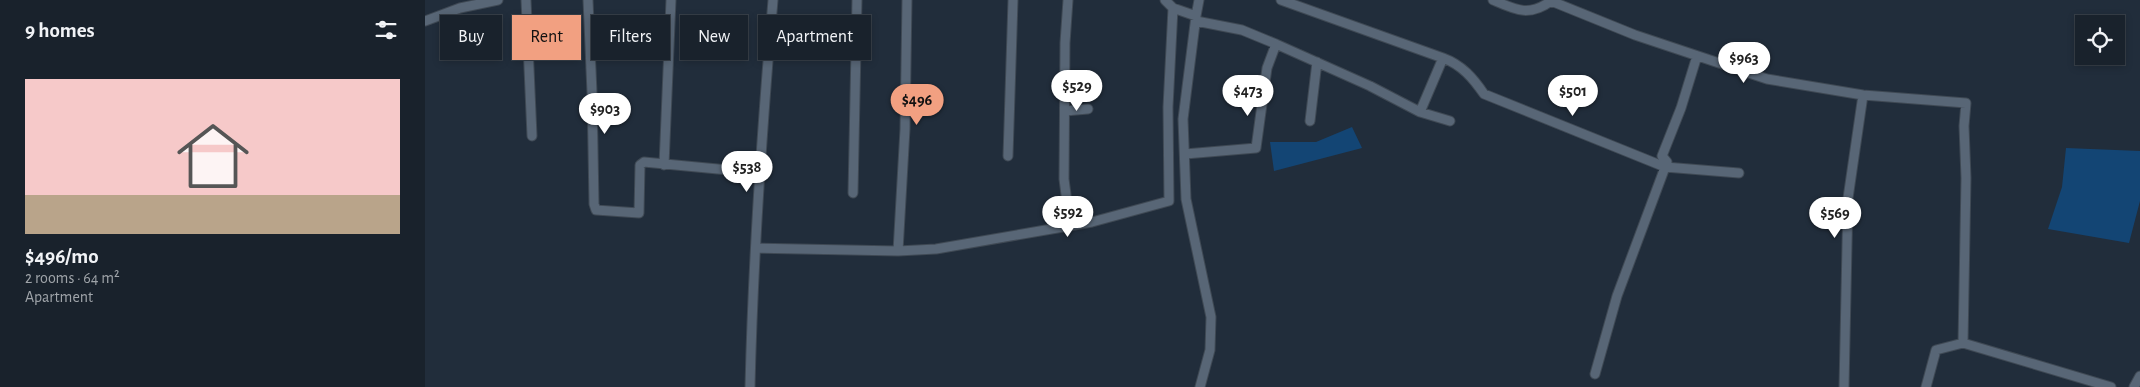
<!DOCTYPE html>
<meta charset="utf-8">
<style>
:root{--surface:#19222c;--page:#222a34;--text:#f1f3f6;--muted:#9fa4a9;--line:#373f48;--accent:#f2a081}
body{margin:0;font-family:"Alegreya Sans",sans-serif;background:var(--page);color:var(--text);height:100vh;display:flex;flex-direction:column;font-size:19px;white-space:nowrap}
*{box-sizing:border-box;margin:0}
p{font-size:16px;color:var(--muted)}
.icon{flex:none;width:28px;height:28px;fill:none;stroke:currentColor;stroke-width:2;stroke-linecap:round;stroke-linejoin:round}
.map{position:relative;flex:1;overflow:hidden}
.drawer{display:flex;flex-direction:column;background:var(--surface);width:425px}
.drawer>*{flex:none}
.banner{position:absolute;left:15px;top:15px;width:475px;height:45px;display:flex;gap:10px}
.tools{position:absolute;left:1650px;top:15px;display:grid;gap:10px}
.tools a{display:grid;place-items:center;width:50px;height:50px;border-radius:0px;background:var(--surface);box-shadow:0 2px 8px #0003,0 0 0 1px var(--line);font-size:25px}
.price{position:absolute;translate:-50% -42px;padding:0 11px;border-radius:18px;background:#fff;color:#222;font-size:16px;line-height:32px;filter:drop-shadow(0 1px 2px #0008)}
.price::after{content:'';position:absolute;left:50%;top:30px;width:15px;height:11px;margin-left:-8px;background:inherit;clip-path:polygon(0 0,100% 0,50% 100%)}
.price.current{background:var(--accent);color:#111}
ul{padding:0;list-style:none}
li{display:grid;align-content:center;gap:10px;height:265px;padding:0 25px}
li span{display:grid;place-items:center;height:155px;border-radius:0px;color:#555}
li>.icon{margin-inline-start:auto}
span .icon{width:90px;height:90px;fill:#fffc;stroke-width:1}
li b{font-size:21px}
h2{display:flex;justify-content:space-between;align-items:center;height:60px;padding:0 25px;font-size:21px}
.tag{padding:0 18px;border-radius:0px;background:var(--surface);box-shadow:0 2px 8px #0003,0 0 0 1px var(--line);font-size:18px;line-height:45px}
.tag.current{background:var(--accent);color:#111}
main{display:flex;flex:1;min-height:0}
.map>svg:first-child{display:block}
</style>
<main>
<section class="drawer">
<h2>9 homes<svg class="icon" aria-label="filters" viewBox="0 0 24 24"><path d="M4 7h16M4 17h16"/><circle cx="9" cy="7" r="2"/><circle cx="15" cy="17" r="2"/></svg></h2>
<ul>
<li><span style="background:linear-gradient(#f6c9c9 75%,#b9a48a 0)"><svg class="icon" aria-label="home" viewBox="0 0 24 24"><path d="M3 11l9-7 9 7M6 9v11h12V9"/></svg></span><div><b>$496/mo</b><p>2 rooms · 64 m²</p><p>Apartment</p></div></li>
</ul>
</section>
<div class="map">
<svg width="1715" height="387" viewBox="0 0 1715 387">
<rect width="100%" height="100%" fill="#212d3b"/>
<path fill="#134574" d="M927 127 937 148 849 171 845 142H891Z
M1641 148 1715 151V201L1704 243 1623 229 1637 187Z"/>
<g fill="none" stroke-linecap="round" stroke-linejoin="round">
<g stroke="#3f4954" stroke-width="11">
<path id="minor" d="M101 0 107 136
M163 0 167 93 169 204 171 210 214 213 215 165 219 162 335 173
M643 0 640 43 639 179 645 226
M740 0 748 8 771 16 774 0
M856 0 1018 58 995 112
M1068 0C1091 10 1104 17 1126 1L1210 35 1342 79 1438 95 1541 103 1539 126 1541 178 1538 343 1511 350 1501 387
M771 16 758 119 761 199 786 317 785 350 775 387
M0 21 35 8 73 0
M771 21 817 30 851 44 945 86 995 112 1025 121
M1018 58C1037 65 1048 78 1059 94L1240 167 1314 173
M640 111 663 109
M885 121 892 62
M760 154 831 148 842 68 851 44
M583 156 588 0
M239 165 246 0
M428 193 432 0
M331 248 473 251 511 249 667 222 744 201 743 107 748 8
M473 251 480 129 482 0
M1538 343 1686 387
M1170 374 1192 296 1242 162 1237 156 1256 108 1272 56
M325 387C328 258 337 129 348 0
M1419 387 1423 198 1438 95
M1709 387 1715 376"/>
</g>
<use href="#minor" stroke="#586676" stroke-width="9"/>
</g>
</svg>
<div class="tools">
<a><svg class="icon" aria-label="locate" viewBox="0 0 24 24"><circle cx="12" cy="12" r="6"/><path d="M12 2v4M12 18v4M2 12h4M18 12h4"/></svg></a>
</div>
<b class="price" style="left:1319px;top:84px">$963</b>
<b class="price" style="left:652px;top:112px">$529</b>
<b class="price" style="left:823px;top:117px">$473</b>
<b class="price" style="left:1148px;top:117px">$501</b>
<b class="price current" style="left:492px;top:126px">$496</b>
<b class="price" style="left:180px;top:135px">$903</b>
<b class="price" style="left:322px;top:193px">$538</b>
<b class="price" style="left:643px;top:238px">$592</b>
<b class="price" style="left:1410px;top:239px">$569</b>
<div class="banner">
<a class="tag">Buy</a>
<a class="tag current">Rent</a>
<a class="tag">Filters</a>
<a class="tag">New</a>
<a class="tag">Apartment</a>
</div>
</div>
</main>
